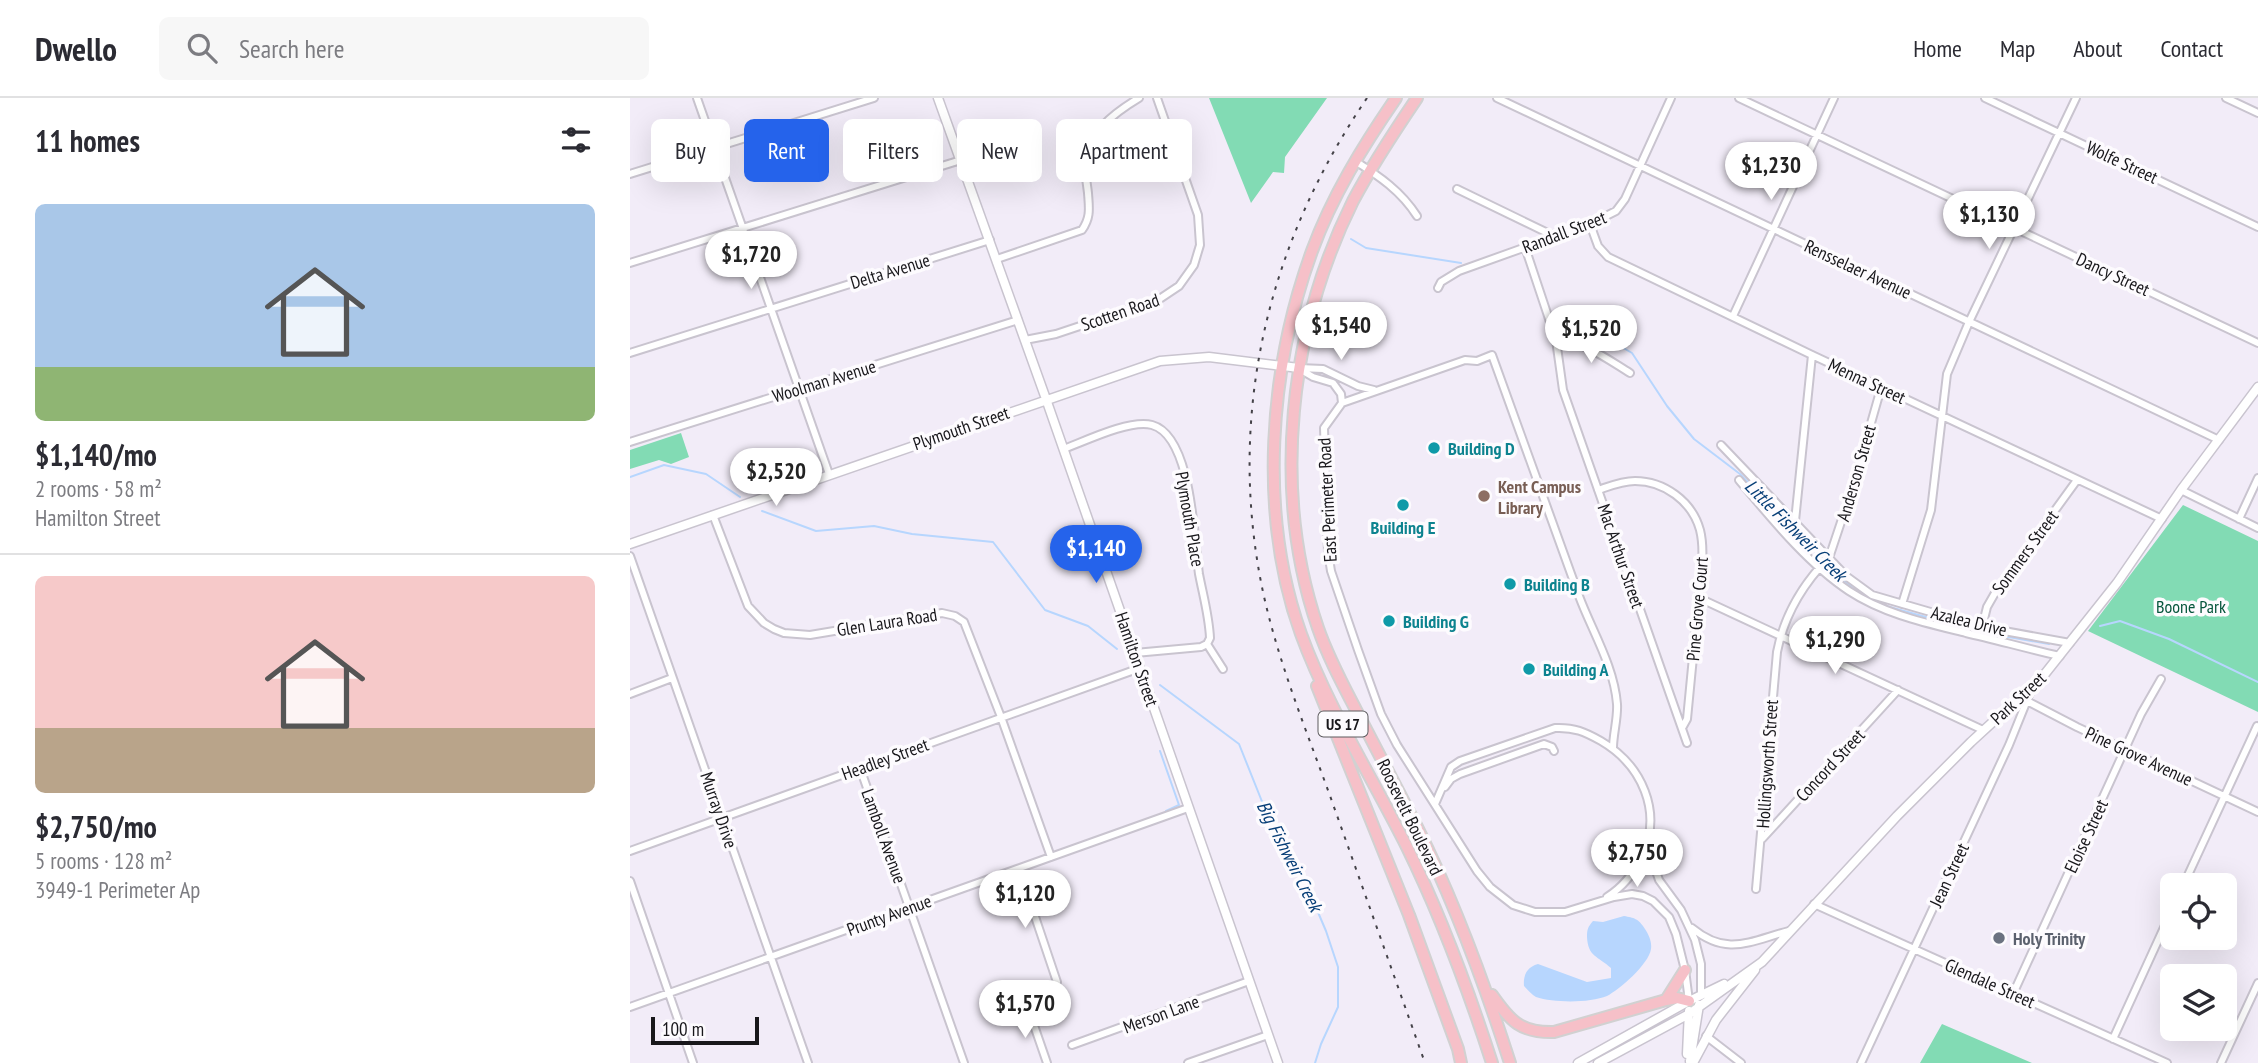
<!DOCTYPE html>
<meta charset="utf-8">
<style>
:root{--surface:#fff;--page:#f7f7f7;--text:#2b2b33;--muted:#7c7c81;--line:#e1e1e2;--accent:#2563eb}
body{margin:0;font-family:"PT Sans Narrow",sans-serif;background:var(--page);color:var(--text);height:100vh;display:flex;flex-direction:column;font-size:26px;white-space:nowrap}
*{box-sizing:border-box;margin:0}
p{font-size:23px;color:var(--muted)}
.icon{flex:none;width:38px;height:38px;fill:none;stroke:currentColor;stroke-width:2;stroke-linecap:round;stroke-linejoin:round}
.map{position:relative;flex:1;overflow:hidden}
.sheet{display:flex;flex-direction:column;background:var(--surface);width:630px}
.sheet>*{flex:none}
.banner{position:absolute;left:21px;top:21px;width:665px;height:63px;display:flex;gap:14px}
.controls{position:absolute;left:1530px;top:775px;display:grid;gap:14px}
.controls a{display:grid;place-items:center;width:77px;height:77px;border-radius:10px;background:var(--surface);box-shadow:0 7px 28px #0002;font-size:35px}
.scale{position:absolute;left:21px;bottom:18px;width:108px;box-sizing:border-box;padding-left:7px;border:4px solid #18171b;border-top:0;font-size:19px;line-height:24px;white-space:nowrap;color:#18171b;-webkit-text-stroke:5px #fdfbfe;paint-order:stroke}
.price{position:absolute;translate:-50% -60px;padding:0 16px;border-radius:24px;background:#fff;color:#222;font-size:23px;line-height:46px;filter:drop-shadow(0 2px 4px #0008)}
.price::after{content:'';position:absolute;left:50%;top:42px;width:21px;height:16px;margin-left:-10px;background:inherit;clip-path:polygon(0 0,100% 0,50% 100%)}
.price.current{background:var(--accent);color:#fff}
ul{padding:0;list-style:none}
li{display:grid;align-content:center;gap:14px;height:371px;padding:0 35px}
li+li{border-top:2px solid var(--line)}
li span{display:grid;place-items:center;height:217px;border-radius:10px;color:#555}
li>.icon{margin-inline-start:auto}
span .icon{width:126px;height:126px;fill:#fffc;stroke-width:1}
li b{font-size:30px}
h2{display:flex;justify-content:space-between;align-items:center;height:84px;padding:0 35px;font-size:30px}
.pill{padding:0 24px;border-radius:10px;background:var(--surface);box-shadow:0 7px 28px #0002;font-size:24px;line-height:63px}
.pill.current{background:var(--accent);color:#fff}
header{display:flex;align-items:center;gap:42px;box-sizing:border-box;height:98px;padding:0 35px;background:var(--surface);border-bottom:2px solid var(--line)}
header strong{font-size:33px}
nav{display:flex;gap:38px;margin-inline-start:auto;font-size:24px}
.search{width:490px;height:63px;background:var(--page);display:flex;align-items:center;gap:18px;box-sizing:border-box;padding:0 24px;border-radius:10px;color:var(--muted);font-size:26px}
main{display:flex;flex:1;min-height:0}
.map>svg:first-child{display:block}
</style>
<header>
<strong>Dwello</strong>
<div class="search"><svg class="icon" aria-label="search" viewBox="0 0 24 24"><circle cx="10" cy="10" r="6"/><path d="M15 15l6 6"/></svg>Search here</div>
<nav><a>Home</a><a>Map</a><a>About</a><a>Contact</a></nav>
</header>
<main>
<section class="sheet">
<h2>11 homes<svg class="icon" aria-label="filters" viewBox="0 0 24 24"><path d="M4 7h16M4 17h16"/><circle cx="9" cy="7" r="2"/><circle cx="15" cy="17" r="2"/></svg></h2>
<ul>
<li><span style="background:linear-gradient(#a9c7e8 75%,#8fb573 0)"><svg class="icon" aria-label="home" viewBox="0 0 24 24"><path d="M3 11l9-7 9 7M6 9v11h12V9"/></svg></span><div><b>$1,140/mo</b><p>2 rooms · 58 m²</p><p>Hamilton Street</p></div></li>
<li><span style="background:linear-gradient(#f6c9c9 70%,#b9a48a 0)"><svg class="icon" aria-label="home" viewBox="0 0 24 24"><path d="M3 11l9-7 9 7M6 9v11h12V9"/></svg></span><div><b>$2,750/mo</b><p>5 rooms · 128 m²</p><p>3949-1 Perimeter Ap</p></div></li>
</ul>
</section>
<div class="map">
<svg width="1628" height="965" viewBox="0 0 1628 965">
<rect width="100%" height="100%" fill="#f2ecf8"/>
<path fill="#82dbb4" d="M579 0H697L655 59 654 75 643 74 621 105Z
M51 335 59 359 41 366 29 362 0 371V352Z
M1553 407 1628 443V614L1458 533Z
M1312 926 1402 965H1290Z"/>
<path fill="#b7d6fe" d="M994 818C1004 820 1008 820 1015 831 1019 837 1022 844 1021 851 1019 866 989 892 977 898 960 905 924 905 906 899 902 897 898 892 894 888 893 877 897 869 908 866L957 884 981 880V870C968 858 958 859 957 839 957 831 958 829 963 823L973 824Z"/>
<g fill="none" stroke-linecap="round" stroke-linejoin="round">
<path stroke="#b7d6fe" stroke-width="2" d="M721 141 736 150 831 165
M966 234 1002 255 1037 308 1064 341 1110 376 1208 477 1226 493 1256 508 1350 534 1419 546
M0 379 34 367 76 376 110 399
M132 413 186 433 244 428 282 436 363 444 415 512 458 528 487 551
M1470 528 1490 523 1539 541 1628 584
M530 587 609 646 633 706 667 765 696 833 708 869V909L691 946 685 965
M530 653 549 707 536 713"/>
<g stroke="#c9c4cf" stroke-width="10">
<path id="minor" d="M67 0 199 376
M867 0 1589 342
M1109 0 1628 245
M1355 0 1628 129
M1596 0 1628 15
M725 63C749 78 771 93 787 118
M0 76 244 0
M827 91 924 138
M960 126 968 148 978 159 1182 257 1532 421
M895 149 926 242 933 292 1057 645
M367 161 452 132C461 119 459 110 458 95 457 86 455 76 455 67 457 35 484 15 509 0
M0 165 331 62
M808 190 811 184 829 173 960 126 986 113 995 101 1041 0
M1103 218 1204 0
M395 242 426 236 528 202 549 188 564 167 570 147 568 117 527 0
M926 242C954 243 977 261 1000 275
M0 255 360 142
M669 270 693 271 728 288 744 292
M671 272 683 279 703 285 711 296 712 305
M0 344 388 222
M1091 347 1216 478 1242 497 1352 529 1440 545
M434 351C455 343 500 321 522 327 562 338 564 441 569 476 573 497 579 518 580 540L577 546 571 549 505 555
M1109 382C1141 420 1178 466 1219 493 1254 516 1296 525 1336 535 1367 542 1398 551 1430 558
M968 392C980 388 992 383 1005 383 1034 383 1062 403 1070 432 1075 452 1071 476 1069 497 1065 538 1061 579 1057 621L1052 630
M1551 392 1628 430
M83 417 118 508 134 525 144 531 154 535 180 537 312 515 325 518 334 524 371 619 421 759
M1609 421 1628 380
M1165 423 1182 257
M0 458 178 965
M1199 460 1224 385 1251 290
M1069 500 1353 632
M1272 506 1301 412 1317 276 1339 224 1446 0
M1352 529 1357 509 1365 495 1447 382
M577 546 593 571
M0 596 42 580
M1395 602 1447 629 1628 714
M983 650C983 636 988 620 987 606 984 568 962 533 949 498L862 257 847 263 835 262 712 305 694 330 698 454 701 473 728 552 751 616 767 647 847 773 860 789 883 807 905 814H935L984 799 1002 796 1013 798 1023 803 1039 819 1046 836 1055 872 1059 903
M230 670 334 965
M815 689 821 681 830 676 914 646 922 649 924 653
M805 706 821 669 830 663 925 630C944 629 955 634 971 643 1012 667 1033 714 1012 758 1004 775 993 789 977 799
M1132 741 1268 592
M1017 747 1029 782 1051 812 1065 842 1071 866V897
M0 753 510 570
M389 771 427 884
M0 783 63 965
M1553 788 1627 628
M1126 791 1147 554C1153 523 1169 493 1190 469
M1184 806 1537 965
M1062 830C1097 859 1120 843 1159 833
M1383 896 1511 616 1531 581
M0 909 558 710
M398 910 417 965
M1076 938 1111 965
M1483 941 1542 812
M442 947 619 883
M558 965 638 937
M1231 965 1379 647 1402 590
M1591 965 1628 885"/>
</g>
<g stroke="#c9c4cf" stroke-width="11">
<path id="tertiary" d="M308 0 416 301 648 965
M0 446 530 263 579 259 669 270
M1057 956 1059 913
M1060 963 1069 907
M948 965 1059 903 1094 886
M968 965 1059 916 1132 864 1267 718 1341 644 1414 577 1487 485 1551 392 1628 289
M1063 965 1086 922 1125 872"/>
</g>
<g stroke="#d1d1d1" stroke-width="14">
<path id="trunk" d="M766 0C733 48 702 98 682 153 639 271 628 416 671 536 698 610 742 679 777 749 811 818 838 891 862 965
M787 0C764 34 742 67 723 103 659 232 641 393 688 530 698 559 712 585 726 612 746 651 767 690 787 729 825 805 854 884 880 965
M687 588 779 817 828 951 831 965
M862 897C880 923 891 935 924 934L1036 902 1047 900 1059 903
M1036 902 1055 872"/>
</g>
<use href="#minor" stroke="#fff" stroke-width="6"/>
<use href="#tertiary" stroke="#fff" stroke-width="8"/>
<use href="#trunk" stroke="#f6c0c8" stroke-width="10"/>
<path stroke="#444248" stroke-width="2" stroke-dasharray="3.5 7" stroke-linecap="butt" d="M737 0C637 147 596 318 633 494 648 563 675 629 699 695 731 785 763 875 795 965"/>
</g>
<g fill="#0f9aa8" stroke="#fdfbfe" stroke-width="2.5">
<circle cx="804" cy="350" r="7"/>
<circle cx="773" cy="407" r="7"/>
<circle cx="880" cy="486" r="7"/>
<circle cx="759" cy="523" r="7"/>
<circle cx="899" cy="571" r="7"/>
</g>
<circle fill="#8d6e63" stroke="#fdfbfe" stroke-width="2.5" cx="854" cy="398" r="7"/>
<circle fill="#6b7280" stroke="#fdfbfe" stroke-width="2.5" cx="1369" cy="840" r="7"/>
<g text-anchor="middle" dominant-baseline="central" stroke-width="7" stroke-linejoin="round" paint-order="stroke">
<rect fill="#fdfbfe" stroke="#5d5b5f" stroke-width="2" x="688.5" y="613.5" width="49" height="25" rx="5"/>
<g font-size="16" font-weight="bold" fill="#18171b">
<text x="713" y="626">US 17</text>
</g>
<g font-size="18" fill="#18171b" stroke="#fdfbfe">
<text transform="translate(1492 64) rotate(25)">Wolfe Street</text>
<text transform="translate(934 134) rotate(-21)">Randall Street</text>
<text transform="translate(1228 171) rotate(25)">Rensselaer Avenue</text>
<text transform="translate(260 173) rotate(-17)">Delta Avenue</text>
<text transform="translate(1483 176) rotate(25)">Dancy Street</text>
<text transform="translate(490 214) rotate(-19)">Scotten Road</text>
<text transform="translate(194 283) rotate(-17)">Woolman Avenue</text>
<text transform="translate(1237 283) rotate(25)">Menna Street</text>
<text transform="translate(331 330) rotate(-19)">Plymouth Street</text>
<text transform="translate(1226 375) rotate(-74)">Anderson Street</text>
<text transform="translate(697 402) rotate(-93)">East Perimeter Road</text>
<text transform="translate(560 421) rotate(80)">Plymouth Place</text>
<text transform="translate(1395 454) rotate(-54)">Sommers Street</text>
<text transform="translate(991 458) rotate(71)">Mac Arthur Street</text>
<text transform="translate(1067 511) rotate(-85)">Pine Grove Court</text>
<text transform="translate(1339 523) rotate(14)">Azalea Drive</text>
<text transform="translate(257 524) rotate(-9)">Glen Laura Road</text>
<text transform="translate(507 561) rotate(71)">Hamilton Street</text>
<text transform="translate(1388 600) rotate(-43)">Park Street</text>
<text transform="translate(1509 658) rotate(25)">Pine Grove Avenue</text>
<text transform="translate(255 661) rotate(-20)">Headley Street</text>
<text transform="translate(1137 666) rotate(-86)">Hollingsworth Street</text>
<text transform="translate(1200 667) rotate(-47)">Concord Street</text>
<text transform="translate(89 712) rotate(71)">Murray Drive</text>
<text transform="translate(780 719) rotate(64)">Roosevelt Boulevard</text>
<text transform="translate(254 738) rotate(70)">Lamboll Avenue</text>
<text transform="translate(1456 738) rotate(-65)">Eloise Street</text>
<text transform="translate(1319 777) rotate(-65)">Jean Street</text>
<text transform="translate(259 817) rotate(-20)">Prunty Avenue</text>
<text transform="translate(1360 885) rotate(24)">Glendale Street</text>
<text transform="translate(531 916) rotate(-20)">Merson Lane</text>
</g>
<g font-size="18" font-weight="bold" fill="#0d838f" stroke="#fdfbfe" text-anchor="start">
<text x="818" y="350">Building D</text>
<text x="773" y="429" text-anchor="middle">Building E</text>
<text x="894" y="486">Building B</text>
<text x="773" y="523">Building G</text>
<text x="913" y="571">Building A</text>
</g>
<g font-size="18" font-weight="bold" fill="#785e54" stroke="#fdfbfe" text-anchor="start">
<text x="868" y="388">Kent Campus<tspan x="868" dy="21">Library</tspan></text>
</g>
<g font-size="18" fill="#06563c" stroke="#fdfbfe">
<text x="1561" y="508">Boone Park</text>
</g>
<g font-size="18" font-weight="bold" fill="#5b616d" stroke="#fdfbfe" text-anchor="start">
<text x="1383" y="840">Holy Trinity</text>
</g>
<g font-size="19" font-style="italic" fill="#073e77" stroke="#fdfbfe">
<text transform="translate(1166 432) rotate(45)">Little Fishweir Creek</text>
<text transform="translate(660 758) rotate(63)">Big Fishweir Creek</text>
</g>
</g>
</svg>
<div class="controls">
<a><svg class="icon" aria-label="locate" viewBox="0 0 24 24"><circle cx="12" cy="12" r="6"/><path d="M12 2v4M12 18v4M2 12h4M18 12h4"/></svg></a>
<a><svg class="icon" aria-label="layers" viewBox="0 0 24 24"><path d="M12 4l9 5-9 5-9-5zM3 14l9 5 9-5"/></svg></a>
</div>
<div class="scale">100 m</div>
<b class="price" style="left:1141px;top:104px">$1,230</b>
<b class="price" style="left:1359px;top:153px">$1,130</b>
<b class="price" style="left:121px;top:193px">$1,720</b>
<b class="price" style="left:711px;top:264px">$1,540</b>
<b class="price" style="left:961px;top:267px">$1,520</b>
<b class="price" style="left:146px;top:410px">$2,520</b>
<b class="price current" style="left:466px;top:487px">$1,140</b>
<b class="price" style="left:1205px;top:578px">$1,290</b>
<b class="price" style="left:1007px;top:791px">$2,750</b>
<b class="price" style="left:395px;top:832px">$1,120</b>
<b class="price" style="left:395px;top:942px">$1,570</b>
<div class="banner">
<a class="pill">Buy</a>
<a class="pill current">Rent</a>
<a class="pill">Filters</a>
<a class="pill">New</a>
<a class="pill">Apartment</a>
</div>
</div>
</main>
